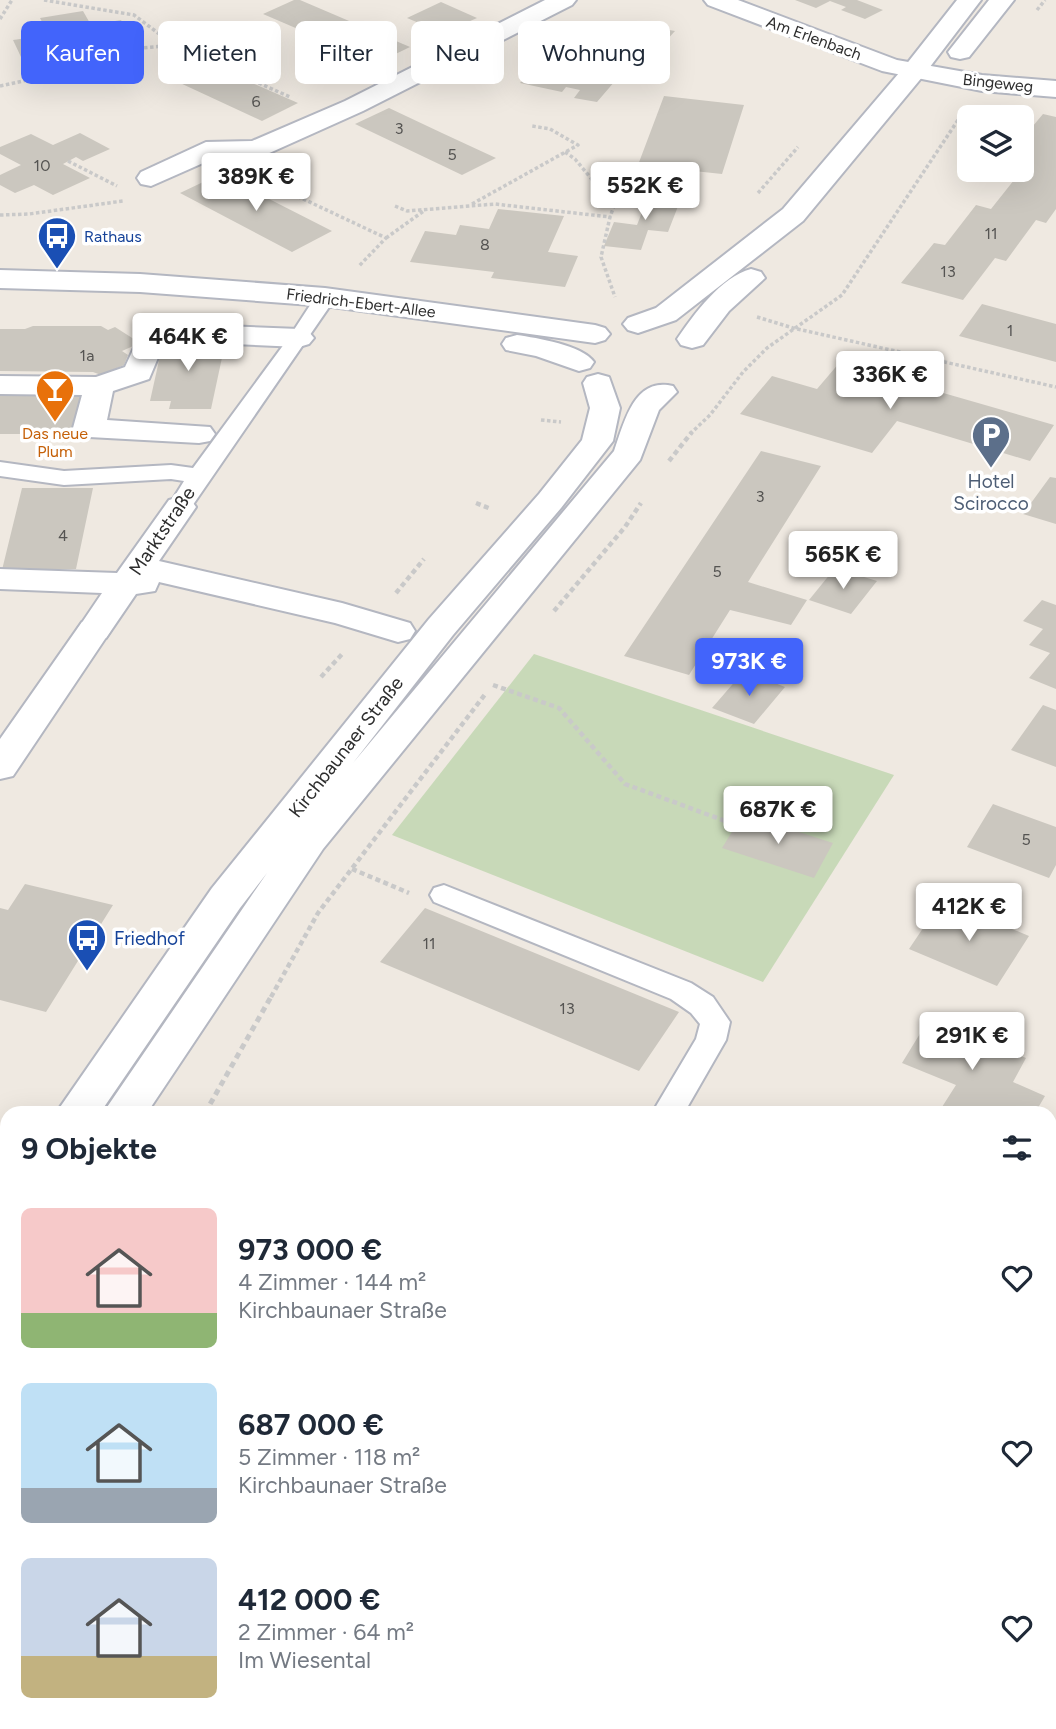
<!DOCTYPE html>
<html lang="de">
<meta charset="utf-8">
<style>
:root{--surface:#fff;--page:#f2f2f3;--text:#1f2937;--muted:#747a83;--accent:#4264fb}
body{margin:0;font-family:Figtree,sans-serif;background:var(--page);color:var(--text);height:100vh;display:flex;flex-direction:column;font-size:26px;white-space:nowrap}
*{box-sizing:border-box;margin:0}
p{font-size:23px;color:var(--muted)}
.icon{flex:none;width:38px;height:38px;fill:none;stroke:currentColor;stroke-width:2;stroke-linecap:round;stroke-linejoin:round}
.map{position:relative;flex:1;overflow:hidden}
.side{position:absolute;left:0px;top:1106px;width:1057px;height:623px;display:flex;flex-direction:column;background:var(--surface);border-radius:21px 21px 0 0;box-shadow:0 7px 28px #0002}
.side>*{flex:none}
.top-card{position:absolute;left:21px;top:21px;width:700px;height:63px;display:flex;gap:14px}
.tools{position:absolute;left:957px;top:105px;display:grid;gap:14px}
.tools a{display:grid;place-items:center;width:77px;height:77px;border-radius:10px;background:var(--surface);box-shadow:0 7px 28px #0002;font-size:35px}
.price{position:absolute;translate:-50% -60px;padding:0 16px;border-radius:7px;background:#fff;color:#222;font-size:23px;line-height:46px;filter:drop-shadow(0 2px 4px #0008)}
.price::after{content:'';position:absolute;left:50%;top:42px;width:21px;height:16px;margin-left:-10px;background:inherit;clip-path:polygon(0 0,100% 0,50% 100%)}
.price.on{background:var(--accent);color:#fff}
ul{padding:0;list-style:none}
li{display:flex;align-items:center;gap:21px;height:175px;padding:0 21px}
li span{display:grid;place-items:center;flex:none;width:196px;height:140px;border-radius:10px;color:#555}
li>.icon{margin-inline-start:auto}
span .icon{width:84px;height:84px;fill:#fffc;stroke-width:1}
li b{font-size:30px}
h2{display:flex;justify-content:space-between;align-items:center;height:84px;padding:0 21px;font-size:30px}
.chip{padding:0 24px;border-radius:10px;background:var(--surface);box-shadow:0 7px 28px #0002;font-size:24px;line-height:63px}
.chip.on{background:var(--accent);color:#fff}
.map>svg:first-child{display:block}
</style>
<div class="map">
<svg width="1056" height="1729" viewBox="0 0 1056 1729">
<rect width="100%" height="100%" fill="#efe9e1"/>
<path fill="#c8d9b8" d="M534 654 894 775 763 982 392 835Z"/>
<path fill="#cbc7bf" d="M294 0H300L410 47 377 63 263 14Z
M795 0H857L883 10 865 19 841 10 846 7 830 1 816 8Z
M441 2 477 18 443 33 407 18Z
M83 11 91 25 121 20 131 38 101 43 99 39 82 41 91 59 48 66 42 54 21 57 13 40 49 35 40 18Z
M629 23 675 31 654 54 646 53 627 76 621 74 597 102 574 98 580 90 566 87 562 92 520 83 535 67 521 65 537 47 576 55 569 63 590 67Z
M201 60 250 82 298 103 262 121 165 76Z
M664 96 744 105 722 174 638 165Z
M389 108 442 133 496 158 462 175 355 124Z
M1043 114 1056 117V209L1046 223 1036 220 1006 261 995 258 963 300 901 283 934 243 945 245 976 205 991 209 1022 170V139Z
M80 133 110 149 83 161 76 157 63 164 90 178 53 195 34 185 15 193 0 185V175L21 165 0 154V147L31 134 53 145Z
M220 174 275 202 332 231 292 252 180 193Z
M650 192 682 196 668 232 648 230 641 250 604 246 614 222 637 225Z
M498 209 564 216 548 252 578 256 565 287 491 278 494 272 410 262 425 231 456 235 460 225 489 229Z
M982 304 1056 324V362L959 336Z
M33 326H101L108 330 115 327 140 343 122 351 128 355 124 365 101 375 93 372 0 371V329H25Z
M164 338 226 339 211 409H169L171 401H150Z
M846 355 925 378 919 386 1054 425 1030 461 897 421 872 453 740 414 772 376 817 389Z
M0 392H84L73 434H0Z
M761 451 821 466 748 582 807 600 791 625 730 610 689 675 624 656Z
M1050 477 1056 478V524L1023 514Z
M22 488H93L76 569 2 570Z
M835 568 877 581 851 614 809 600Z
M1042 600 1056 605V689L1029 678 1050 653 1029 645 1043 629 1023 621Z
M744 671 785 687 754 724 712 708Z
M1043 705 1056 710V767L1011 750Z
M993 804 1056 827V865L1049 878 967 847Z
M743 814 833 843 814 878 722 848Z
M25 884 113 905 46 1012 0 1000V908L8 910Z
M942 900 1029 936 997 986 909 949Z
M425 908 679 1012 639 1071 380 962Z
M929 1019 1026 1058 1013 1082 1045 1096 1035 1113H956L942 1107 956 1085 902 1063Z
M1056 1531V1641L1050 1643V1532Z
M1056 1659V1729H1045L1042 1722H1050V1661Z
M21 1722H316L315 1729H19Z
M567 1722H656V1723L633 1729H569Z"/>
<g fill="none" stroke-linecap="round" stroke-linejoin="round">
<g stroke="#b4b7c1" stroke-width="4">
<path id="service" d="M325 291 332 293 336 297 188 512H172L168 507 184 481 171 479 64 485 0 476V462L64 471 171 465 193 468 290 336 318 293Z
M444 885 691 983 713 997 730 1022 726 1040 684 1113H652L696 1039 700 1024 691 1013 671 999 434 902 430 895 434 888Z
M376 1722H414L416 1729H378Z"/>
</g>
<g stroke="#b4b7c1" stroke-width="4">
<path id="pedestrian" d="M154 323 299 329 309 332 314 338 309 344 299 347 165 341 149 379 113 391 107 420 210 427 215 434 210 441 199 443 89 437 78 435 73 428 82 395 0 394V376L96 377 125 367 144 326Z
M180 497 191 500 196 507 159 561 342 603 410 623 415 631 410 639 398 642 335 623 159 582 155 591 136 594 106 638 94 641 82 638 77 630 102 593 0 589V569L117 573 169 500Z"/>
</g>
<g stroke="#b4b7c1" stroke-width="4">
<path id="minor" d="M545 0H576L572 5 363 111 265 155 219 156 151 186 141 184 137 178 141 172 206 142 252 141 345 101Z
M704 0H738L897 60 982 75 1056 81V97L982 91 882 71 708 5Z
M94 619 106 622 111 630 13 776 0 779V739L82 622Z
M1056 1334V1374L1050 1375V1335Z"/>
</g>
<g stroke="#b4b7c1" stroke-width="4">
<path id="tertiary" d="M957 0H981L923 76 803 221 676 320 638 333 628 330 623 324 628 318 656 308 783 209 905 66Z
M989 0H1014L969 57 960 59 951 57 948 52Z
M751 269 761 272 765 278 729 311 703 345 692 348 681 345 677 339C694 314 721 277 751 269Z
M0 270 140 274 325 288 595 325 605 328 610 334 605 340 595 343 325 306 140 292 0 288Z
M517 335C537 338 582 345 594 362L590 368 579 371 536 356 506 350 502 344 506 338Z
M598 374 609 377 620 408 613 441 561 508 453 635 353 763 614 451C624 423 634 376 673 386L677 392 659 410 640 460 323 849 147 1113H103L267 873 240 908 100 1113H56L212 888 429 619 539 494 582 440 590 408 583 383 587 377Z
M7 1198V1243L0 1245V1200Z
M7 1263V1312L0 1314V1265Z"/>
</g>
<path stroke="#c9c9c9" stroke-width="3.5" stroke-dasharray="3.5 2.5" stroke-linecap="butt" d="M44 0 134 15 174 45 290 97
M1037 10 1045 0
M0 19 12 0
M571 32 596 43 577 64
M0 86 101 64 98 52 174 45
M565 152 575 159 614 206 610 217
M68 161 117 186
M265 181 386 238 359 266
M758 193 798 147
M472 204 578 145 550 129 532 126
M395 206 407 211 495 204 610 217 601 257 615 297
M0 215 29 214 123 201
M386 238 425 210
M757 317 793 328 1056 387
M541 420 561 422
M690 434 710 415 743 372 767 348 842 295 962 114"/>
<path stroke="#c9c9c9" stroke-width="4.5" stroke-dasharray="5 3.5" stroke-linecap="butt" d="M669 461 692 432
M476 503 491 509
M396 593 424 559
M554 611 625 527 641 503
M321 677 344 652
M493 685 559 708 625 784 736 825
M352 869 409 893
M271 997 318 913 486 693"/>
<path stroke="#c9c9c9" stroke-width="5" stroke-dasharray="6 4.5" stroke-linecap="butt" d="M205 1113 272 995
M0 1157 7 1146
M0 1444 7 1423
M1050 1505 1056 1504"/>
<use href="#service" fill="#fff" fill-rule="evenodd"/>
<use href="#pedestrian" fill="#fff" fill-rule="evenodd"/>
<use href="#minor" fill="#fff" fill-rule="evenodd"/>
<use href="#tertiary" fill="#fff" fill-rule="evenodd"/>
</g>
<defs>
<g id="bus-pin" transform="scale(2.0125)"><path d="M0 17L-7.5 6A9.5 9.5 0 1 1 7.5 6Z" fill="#1a4fb4" stroke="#fff"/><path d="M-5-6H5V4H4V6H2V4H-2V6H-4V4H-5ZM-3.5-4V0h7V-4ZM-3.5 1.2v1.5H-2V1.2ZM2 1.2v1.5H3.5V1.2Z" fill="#fff"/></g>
<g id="bar-pin" transform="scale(2.0125)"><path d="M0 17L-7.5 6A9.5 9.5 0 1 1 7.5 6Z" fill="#e8710a" stroke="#fff"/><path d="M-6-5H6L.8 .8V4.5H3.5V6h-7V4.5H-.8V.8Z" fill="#fff"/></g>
<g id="parking-pin" transform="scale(2.0125)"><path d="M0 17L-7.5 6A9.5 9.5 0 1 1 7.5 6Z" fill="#5c6f8a" stroke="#fff"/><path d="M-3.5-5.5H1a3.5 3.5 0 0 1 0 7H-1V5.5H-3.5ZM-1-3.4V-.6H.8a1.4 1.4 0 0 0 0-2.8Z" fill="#fff"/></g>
</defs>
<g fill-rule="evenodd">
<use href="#bus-pin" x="57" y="236"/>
<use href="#bar-pin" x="55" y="389"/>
<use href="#parking-pin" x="991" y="435"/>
<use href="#bus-pin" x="87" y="938"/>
</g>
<g text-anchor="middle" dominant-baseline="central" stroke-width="7" stroke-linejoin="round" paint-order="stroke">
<g font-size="16" fill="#2e2e2e" stroke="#fff">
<text transform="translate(814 38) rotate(20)">Am Erlenbach</text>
<text transform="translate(998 83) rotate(6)">Bingeweg</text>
<text transform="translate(361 303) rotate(7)">Friedrich-Ebert-Allee</text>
</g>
<g font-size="16" fill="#555452">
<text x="256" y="101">6</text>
<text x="399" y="128">3</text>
<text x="452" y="154">5</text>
<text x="42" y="165">10</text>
<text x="991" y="233">11</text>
<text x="485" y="244">8</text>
<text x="948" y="271">13</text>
<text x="1010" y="330">1</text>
<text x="87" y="355">1a</text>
<text x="760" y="496">3</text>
<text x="63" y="535">4</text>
<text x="717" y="571">5</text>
<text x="1026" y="839">5</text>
<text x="429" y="943">11</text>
<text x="567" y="1008">13</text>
</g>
<g font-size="16" fill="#164399" stroke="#fff" text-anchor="start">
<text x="84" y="236">Rathaus</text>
</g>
<g font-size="16" fill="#c56008" stroke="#fff">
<text x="55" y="433">Das neue<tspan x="55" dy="18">Plum</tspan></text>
</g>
<g font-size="19" fill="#4e5e75" stroke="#fff">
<text x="991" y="481">Hotel<tspan x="991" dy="22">Scirocco</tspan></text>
</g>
<g font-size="19" fill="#2e2e2e" stroke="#fff">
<text transform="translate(162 531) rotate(-56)">Marktstraße</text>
<text transform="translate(346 747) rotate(-52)">Kirchbaunaer Straße</text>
</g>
<g font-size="19" fill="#164399" stroke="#fff" text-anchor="start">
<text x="114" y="938">Friedhof</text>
</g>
</g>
</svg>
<div class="tools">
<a><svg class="icon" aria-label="layers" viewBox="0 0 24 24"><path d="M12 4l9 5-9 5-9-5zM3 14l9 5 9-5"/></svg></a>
</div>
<b class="price" style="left:256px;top:213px">389K €</b>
<b class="price" style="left:645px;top:222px">552K €</b>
<b class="price" style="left:188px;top:373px">464K €</b>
<b class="price" style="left:890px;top:411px">336K €</b>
<b class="price" style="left:843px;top:591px">565K €</b>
<b class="price on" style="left:749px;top:698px">973K €</b>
<b class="price" style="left:778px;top:846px">687K €</b>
<b class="price" style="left:969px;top:943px">412K €</b>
<b class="price" style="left:972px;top:1072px">291K €</b>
<div class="top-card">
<a class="chip on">Kaufen</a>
<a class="chip">Mieten</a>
<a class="chip">Filter</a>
<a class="chip">Neu</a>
<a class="chip">Wohnung</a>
</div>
<section class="side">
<h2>9 Objekte<svg class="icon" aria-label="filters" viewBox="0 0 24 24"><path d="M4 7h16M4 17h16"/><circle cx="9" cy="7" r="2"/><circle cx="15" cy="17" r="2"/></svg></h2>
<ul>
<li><span style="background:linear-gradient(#f6c9c9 75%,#8fb573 0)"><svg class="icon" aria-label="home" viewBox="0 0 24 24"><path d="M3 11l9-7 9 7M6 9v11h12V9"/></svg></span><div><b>973 000 €</b><p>4 Zimmer · 144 m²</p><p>Kirchbaunaer Straße</p></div><svg class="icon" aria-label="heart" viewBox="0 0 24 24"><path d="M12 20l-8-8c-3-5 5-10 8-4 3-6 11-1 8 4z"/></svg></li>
<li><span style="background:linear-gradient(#bfe0f5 75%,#9aa5b1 0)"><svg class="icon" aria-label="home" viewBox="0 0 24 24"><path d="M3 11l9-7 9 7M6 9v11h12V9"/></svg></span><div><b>687 000 €</b><p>5 Zimmer · 118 m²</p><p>Kirchbaunaer Straße</p></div><svg class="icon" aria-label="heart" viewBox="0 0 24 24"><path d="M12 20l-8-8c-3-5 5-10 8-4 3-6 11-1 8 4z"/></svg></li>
<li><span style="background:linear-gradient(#c9d6e8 70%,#c2b280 0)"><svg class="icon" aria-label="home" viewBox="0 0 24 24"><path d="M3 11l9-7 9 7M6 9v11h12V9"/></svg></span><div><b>412 000 €</b><p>2 Zimmer · 64 m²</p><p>Im Wiesental</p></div><svg class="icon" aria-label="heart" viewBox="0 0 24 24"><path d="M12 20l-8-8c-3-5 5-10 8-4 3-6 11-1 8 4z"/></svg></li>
</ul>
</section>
</div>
